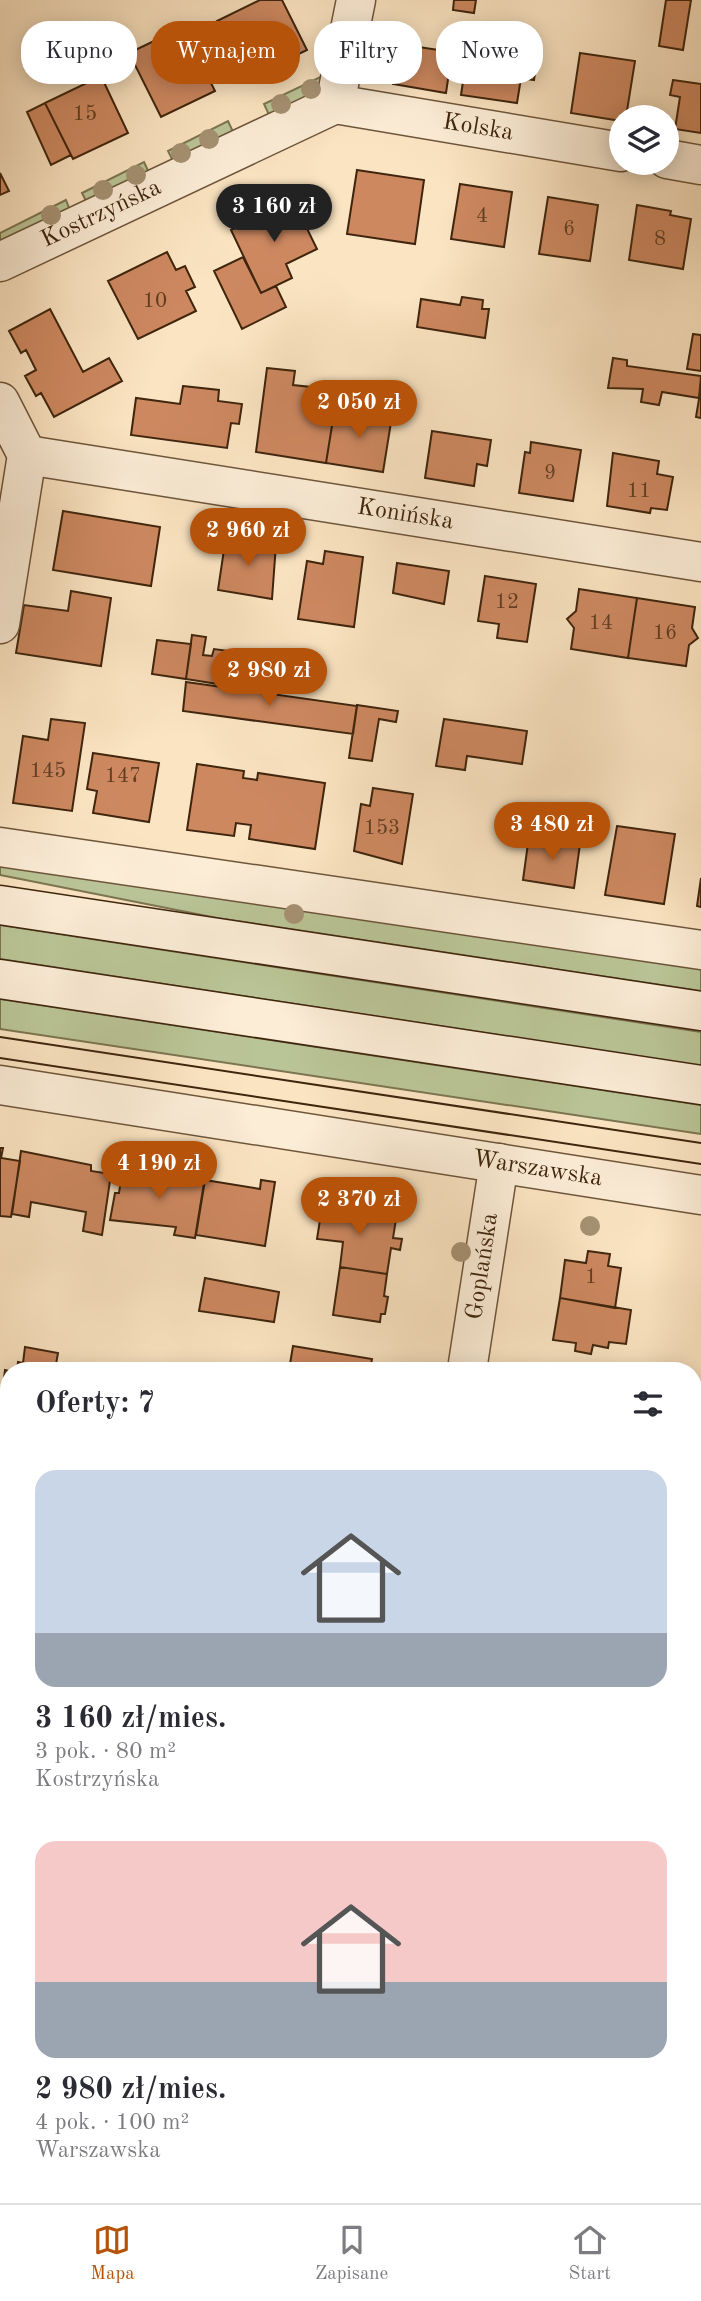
<!DOCTYPE html>
<html lang="pl">
<meta charset="utf-8">
<style>
:root{--surface:#fff;--page:#f2f2f3;--text:#2b2b33;--muted:#7c7c81;--line:#e1e1e2;--accent:#b45309}
body{margin:0;font-family:"Old Standard TT",serif;background:var(--page);color:var(--text);height:100vh;display:flex;flex-direction:column;font-size:26px;white-space:nowrap}
*{box-sizing:border-box;margin:0}
p{font-size:23px;color:var(--muted)}
.icon{flex:none;width:38px;height:38px;fill:none;stroke:currentColor;stroke-width:2;stroke-linecap:round;stroke-linejoin:round}
.map{position:relative;flex:1;overflow:hidden}
.drawer{position:absolute;left:0px;top:1362px;width:702px;height:842px;display:flex;flex-direction:column;background:var(--surface);border-radius:28px 28px 0 0;box-shadow:0 4px 18px #0003}
.drawer>*{flex:none}
.top-card{position:absolute;left:21px;top:21px;width:660px;height:63px;display:flex;gap:14px}
.fabs{position:absolute;left:609px;top:105px;display:grid;gap:14px}
.fabs a{display:grid;place-items:center;width:70px;height:70px;border-radius:50%;background:var(--surface);box-shadow:0 4px 18px #0003;font-size:35px}
.price{position:absolute;translate:-50% -60px;padding:0 16px;border-radius:24px;background:var(--accent);color:#fff;font-size:23px;line-height:46px;filter:drop-shadow(0 2px 4px #0008)}
.price::after{content:'';position:absolute;left:50%;top:42px;width:21px;height:16px;margin-left:-10px;background:inherit;clip-path:polygon(0 0,100% 0,50% 100%)}
.price.selected{background:#222;color:#fff}
ul{padding:0;list-style:none}
li{display:grid;align-content:center;gap:14px;height:371px;padding:0 35px}
li span{display:grid;place-items:center;height:217px;border-radius:21px;color:#555}
li>.icon{margin-inline-start:auto}
span .icon{width:126px;height:126px;fill:#fffc;stroke-width:1}
li b{font-size:30px}
h2{display:flex;justify-content:space-between;align-items:center;height:84px;padding:0 35px;font-size:30px}
.pill{padding:0 24px;border-radius:28px;background:var(--surface);box-shadow:0 4px 18px #0003;font-size:24px;line-height:63px}
.pill.selected{background:var(--accent);color:#fff}
.dock{display:flex;justify-content:space-around;align-items:center;height:98px;border-top:2px solid var(--line);background:var(--surface);font-size:19px;color:var(--muted)}
.dock a{display:grid;justify-items:center;gap:4px}
.dock .selected{color:var(--accent)}
.map>svg:first-child{display:block}
</style>
<div class="map">
<svg width="701" height="2203" viewBox="0 0 701 2203">
<rect width="100%" height="100%" fill="#fbe4c2"/>
<filter id="stains"><feTurbulence type="fractalNoise" baseFrequency=".00286" numOctaves="4"/><feColorMatrix values="0 0 0 0 .2 0 0 0 0 .09 0 0 0 0 .02 0 0 0 .5 -.17"/></filter>
<radialGradient id="worn" r=".72"><stop offset=".6" stop-color="#630" stop-opacity="0"/><stop offset="1" stop-color="#630" stop-opacity=".3"/></radialGradient>
<path fill="#bac597" stroke="#7c7552" stroke-width="2" d="M335 70 327 88 270 117 264 104Z
M228 121 234 134 174 163 168 151Z
M144 162 150 175 88 205 82 193Z
M66 200 71 213 0 247V233Z
M0 859 701 967V991L217 918 0 875Z
M0 925 701 1032V1066L0 959Z
M0 999 701 1105V1134L0 1029Z"/>
<path fill="#cd8860" stroke="#3f250d" stroke-width="2" d="M260 0H282L307 50 247 79 217 21Z
M454 0H476L474 13 453 10Z
M666 0H691L683 50 659 46Z
M183 27 215 91 161 117 129 53Z
M399 44 452 52 446 93 393 84Z
M468 49 522 58 524 49 538 52 534 80 521 78 517 103 461 95Z
M580 53 635 61 626 117H621V121L571 113Z
M101 76 128 133 73 159 45 103Z
M673 80 701 84V133L675 129 680 97 670 95Z
M45 103 71 155 51 165 27 112Z
M357 170 424 180 415 244 347 234Z
M0 173 9 191 0 195Z
M460 184 512 192 504 247 451 239Z
M548 197 598 205 590 261 539 254Z
M292 198 317 249 286 264 292 278 261 293 231 230Z
M637 205 671 211 670 215 691 219 683 269 629 260Z
M167 252 176 270 185 266 195 287 186 291 196 311 138 339 108 281Z
M243 257 261 293 276 286 286 307 242 329 214 271Z
M462 297 483 300 482 309H489L485 338 417 327 421 299 460 305Z
M50 309 83 372 109 358 122 381 54 417 41 393 36 396 25 376 36 370 26 350 21 353 9 331Z
M693 334 701 335V371L687 369Z
M613 358 627 360V366L701 376 699 398 662 392 659 405 641 402 643 389 608 388Z
M267 368 295 371 293 385 311 387 309 402 335 407 326 463 256 452Z
M183 386 219 390 218 401 242 404 239 424 231 423 227 448 131 435 136 398 180 404Z
M701 387V418L696 417Z
M335 407 392 416 383 472 326 463Z
M432 431 491 440 487 466 477 464 474 486 425 478Z
M531 442 581 450 573 501 519 493 525 452 530 453Z
M613 453 659 461 657 474 673 477 667 510 651 508 650 513 607 506Z
M63 511 160 527 151 586 53 570Z
M226 536 276 544 272 599 218 590Z
M325 551 363 557 354 627 298 619 307 561 323 564Z
M397 563 449 571 444 604 393 593Z
M485 576 536 584 527 642 497 638 499 624 478 621Z
M579 589 637 598 628 658 571 649 574 628 567 619 576 611Z
M71 591 111 598 101 666 16 653 24 605 68 611Z
M637 598 695 607 692 628 698 638 689 645 686 666 628 658Z
M192 635 206 637 203 655 212 656 214 649 229 651 224 685 186 679Z
M157 640 191 644 186 679 152 674Z
M186 682 357 706 353 734 183 711Z
M357 705 398 711 396 722 379 719 372 761 349 758Z
M51 719 85 723 72 811 13 803 23 736 48 740Z
M444 719 527 731 522 764 467 756 465 770 436 766Z
M93 753 159 763 149 822 93 813 97 791 87 789Z
M197 764 244 771 243 778 257 780 258 773 325 783 315 849 249 839 251 825 236 823 234 836 187 830Z
M373 788 413 794 402 864 354 851 361 804 370 806Z
M617 826 675 834 664 904 605 895Z
M529 836 580 844 574 888 523 880Z
M701 878V907L697 906Z
M0 1148H3L1 1158 20 1161 11 1217 0 1216Z
M21 1151 91 1165V1171L111 1174 102 1235 83 1231 86 1212 31 1202 29 1217 12 1214Z
M123 1167 186 1177 185 1180 204 1183 195 1238 174 1235 176 1227 110 1220 115 1193H119Z
M205 1180 260 1189 261 1180 275 1182 265 1246 196 1235Z
M323 1201 349 1205 348 1211 396 1219 393 1238 402 1239 400 1250 391 1248 387 1274 340 1267 343 1242 317 1239Z
M588 1251 610 1254 608 1266 621 1268 615 1308 560 1298 565 1260 586 1263Z
M340 1267 387 1274 384 1296 388 1297 385 1314H381L380 1322 333 1315Z
M205 1278 279 1292 274 1322 199 1311Z
M560 1298 631 1310 626 1344 609 1342 608 1348 593 1345 591 1354 575 1351 576 1343 553 1340Z
M293 1346 372 1359 370 1370H289Z
M25 1347 58 1353 55 1370H17L18 1362 23 1363Z
M76 1365 101 1369V1370H75Z
M5 1370 9 1371V1413L0 1412Z
M701 1628V1716L693 1715V1679Z
M8 1785H9V1824L2 1823Z
M0 1823 9 1824V1863L0 1862Z
M0 1862 9 1863V1903L0 1902Z
M693 1914 701 1915V2008L693 2007Z
M0 1990 9 1991V2059L0 2058Z
M0 2058 9 2059V2099L0 2097Z
M0 2097 9 2099V2138L0 2137Z
M695 2116H701V2196L691 2194Z
M0 2137 6 2138 0 2176Z
M0 2176 9 2178V2194H17L16 2203H0Z
M156 2194 199 2200 200 2194H256L255 2203H155Z
M460 2194H495L507 2196 506 2203H459Z
M497 2194H530L529 2200Z
M657 2194H683L682 2199Z"/>
<g fill="none" stroke-linecap="round" stroke-linejoin="round">
<g stroke="#6e553a" stroke-width="41">
<g id="minor">
<path id="s1" d="M335 104 621 152"/>
<path d="M667 159 701 165"/>
<path id="s2" d="M0 262 335 104 356 0"/>
<path d="M0 402 27 455 0 624"/>
<path id="s3" d="M27 455 701 562"/>
<path d="M0 847 701 950"/>
<path id="s4" d="M0 1085 701 1195"/>
<path id="s5" d="M467 1370 499 1163"/>
<path d="M0 1529 9 1478"/>
<path d="M693 1567 701 1568"/>
<path d="M0 1954 9 1955"/>
<path d="M693 2060 701 2061"/>
<path d="M345 2203 346 2194"/>
</g>
</g>
<g stroke="#3f250d" stroke-width="41">
<path id="secondary" d="M0 905 701 1011
M0 979 701 1085"/>
</g>
<use href="#minor" stroke="#fcedd7" stroke-width="38"/>
<use href="#secondary" stroke="#fcedd7" stroke-width="38"/>
<path stroke="#3f250d" stroke-width="2" d="M0 1037 701 1143
M0 1058 701 1164"/>
</g>
<g fill="#a59172">
<circle cx="311" cy="89" r="10"/>
<circle cx="281" cy="104" r="10"/>
<circle cx="209" cy="139" r="10"/>
<circle cx="181" cy="153" r="10"/>
<circle cx="136" cy="175" r="10"/>
<circle cx="103" cy="190" r="10"/>
<circle cx="51" cy="215" r="10"/>
<circle cx="294" cy="914" r="10"/>
<circle cx="590" cy="1226" r="10"/>
<circle cx="461" cy="1252" r="10"/>
</g>
<g text-anchor="middle" dominant-baseline="central" stroke-width="5" stroke-linejoin="round" paint-order="stroke">
<g font-size="21" fill="#623e22">
<text x="85" y="114">15</text>
<text x="482" y="216">4</text>
<text x="569" y="229">6</text>
<text x="660" y="239">8</text>
<text x="155" y="301">10</text>
<text x="550" y="473">9</text>
<text x="639" y="491">11</text>
<text x="507" y="602">12</text>
<text x="601" y="623">14</text>
<text x="665" y="633">16</text>
<text x="48" y="771">145</text>
<text x="123" y="776">147</text>
<text x="382" y="828">153</text>
<text x="591" y="1277">1</text>
</g>
<g font-size="24" fill="#3f250d" stroke="#fcedd7">
<text stroke="none"><textPath href="#s1" startOffset="145">Kolska</textPath></text>
<text stroke="none"><textPath href="#s2" startOffset="112">Kostrzyńska</textPath></text>
<text stroke="none"><textPath href="#s3" startOffset="383">Konińska</textPath></text>
<text stroke="none"><textPath href="#s4" startOffset="544">Warszawska</textPath></text>
<text stroke="none"><textPath href="#s5" startOffset="105">Goplańska</textPath></text>
</g>
</g>
<rect width="100%" height="100%" filter="url(#stains)"/>
<rect width="100%" height="100%" fill="url(#worn)"/>
</svg>
<div class="fabs">
<a><svg class="icon" aria-label="layers" viewBox="0 0 24 24"><path d="M12 4l9 5-9 5-9-5zM3 14l9 5 9-5"/></svg></a>
</div>
<b class="price selected" style="left:274px;top:244px">3 160 zł</b>
<b class="price" style="left:359px;top:440px">2 050 zł</b>
<b class="price" style="left:248px;top:568px">2 960 zł</b>
<b class="price" style="left:269px;top:708px">2 980 zł</b>
<b class="price" style="left:552px;top:862px">3 480 zł</b>
<b class="price" style="left:159px;top:1201px">4 190 zł</b>
<b class="price" style="left:359px;top:1237px">2 370 zł</b>
<div class="top-card">
<a class="pill">Kupno</a>
<a class="pill selected">Wynajem</a>
<a class="pill">Filtry</a>
<a class="pill">Nowe</a>
</div>
<section class="drawer">
<h2>Oferty: 7<svg class="icon" aria-label="filters" viewBox="0 0 24 24"><path d="M4 7h16M4 17h16"/><circle cx="9" cy="7" r="2"/><circle cx="15" cy="17" r="2"/></svg></h2>
<ul>
<li><span style="background:linear-gradient(#c9d6e8 75%,#9aa5b1 0)"><svg class="icon" aria-label="home" viewBox="0 0 24 24"><path d="M3 11l9-7 9 7M6 9v11h12V9"/></svg></span><div><b>3 160 zł/mies.</b><p>3 pok. · 80 m²</p><p>Kostrzyńska</p></div></li>
<li><span style="background:linear-gradient(#f6c9c9 65%,#9aa5b1 0)"><svg class="icon" aria-label="home" viewBox="0 0 24 24"><path d="M3 11l9-7 9 7M6 9v11h12V9"/></svg></span><div><b>2 980 zł/mies.</b><p>4 pok. · 100 m²</p><p>Warszawska</p></div></li>
</ul>
</section>
</div>
<nav class="dock">
<a class="selected"><svg class="icon" aria-label="map" viewBox="0 0 24 24"><path d="M3 6l6-2 6 2 6-2v14l-6 2-6-2-6 2zM9 4v14M15 6v14"/></svg>Mapa</a>
<a><svg class="icon" aria-label="saved" viewBox="0 0 24 24"><path d="M7 4h10v16l-5-4-5 4z"/></svg>Zapisane</a>
<a><svg class="icon" aria-label="home" viewBox="0 0 24 24"><path d="M3 11l9-7 9 7M6 9v11h12V9"/></svg>Start</a>
</nav>
